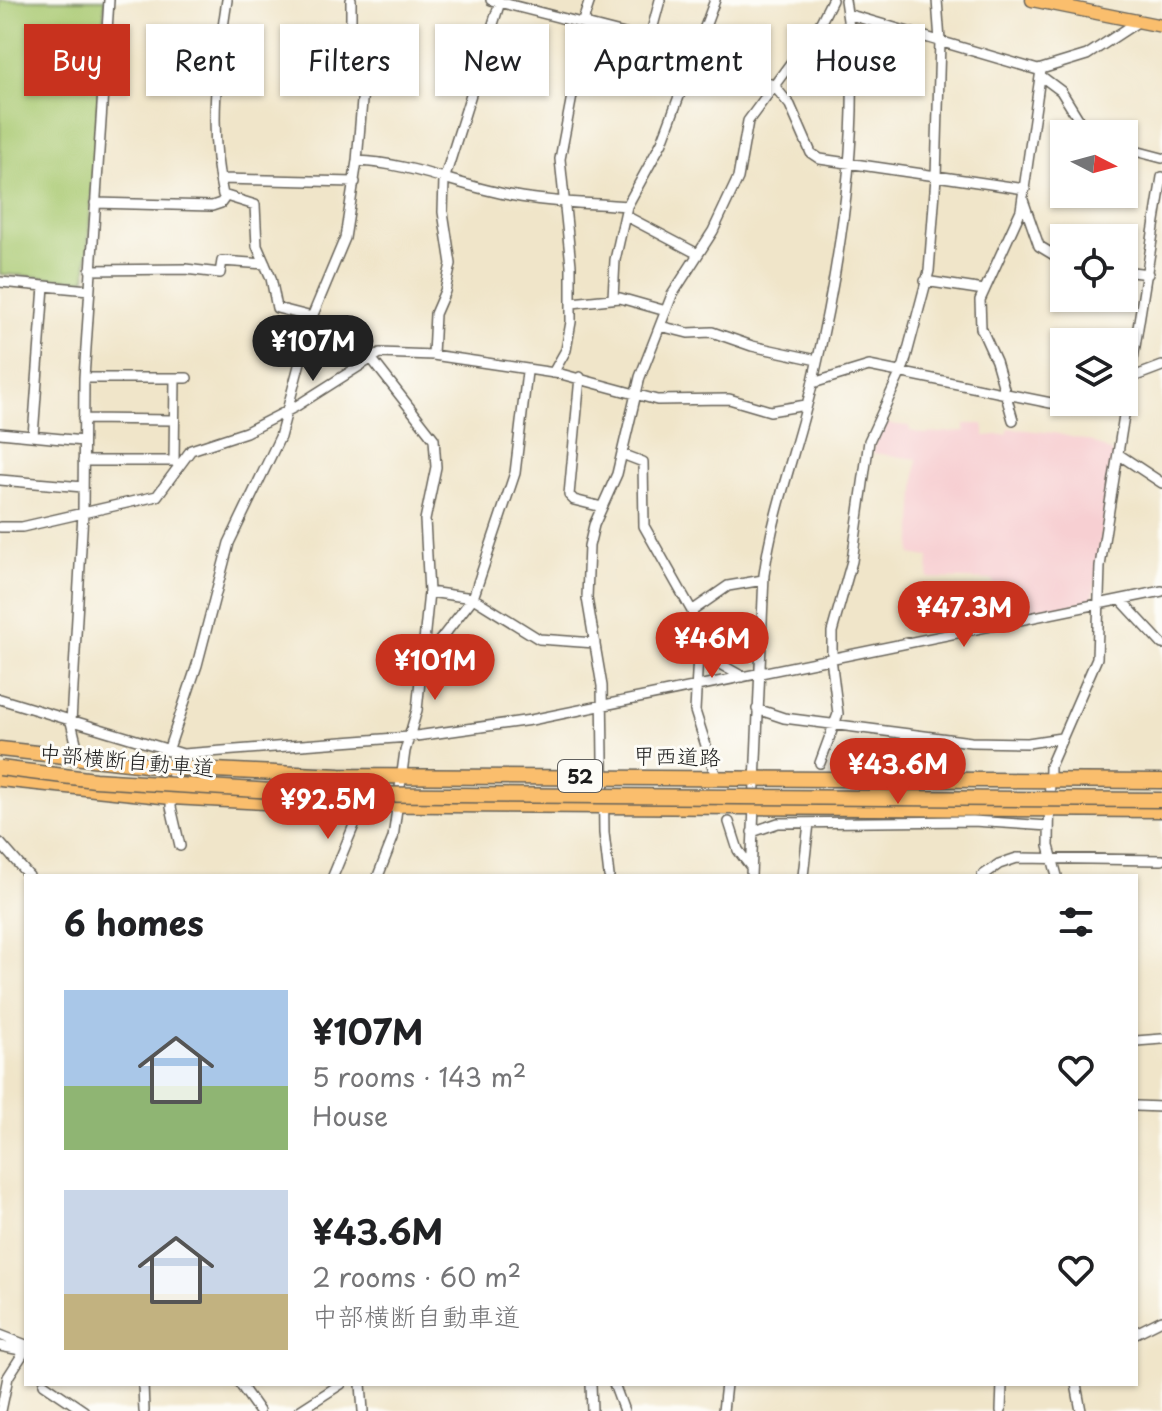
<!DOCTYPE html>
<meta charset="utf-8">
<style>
:root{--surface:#fff;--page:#f6f6f6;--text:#202124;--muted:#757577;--accent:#c8321e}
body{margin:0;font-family:"Playpen Sans","Klee One",sans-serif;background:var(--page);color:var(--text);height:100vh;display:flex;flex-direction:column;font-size:30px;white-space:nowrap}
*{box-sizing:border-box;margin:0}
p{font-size:26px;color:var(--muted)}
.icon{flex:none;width:44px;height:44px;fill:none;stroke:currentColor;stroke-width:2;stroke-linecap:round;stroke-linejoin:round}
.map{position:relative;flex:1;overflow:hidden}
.drawer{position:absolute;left:24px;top:874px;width:1114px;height:512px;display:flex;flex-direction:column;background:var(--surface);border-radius:0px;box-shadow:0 2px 6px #0004}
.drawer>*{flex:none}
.top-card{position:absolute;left:24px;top:24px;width:1114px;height:72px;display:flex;gap:16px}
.needle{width:52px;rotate:96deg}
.controls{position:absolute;left:1050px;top:120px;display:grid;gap:16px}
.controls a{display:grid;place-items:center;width:88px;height:88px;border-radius:0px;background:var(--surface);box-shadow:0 2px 6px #0004;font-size:40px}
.price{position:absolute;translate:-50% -68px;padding:0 18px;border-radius:28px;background:var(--accent);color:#fff;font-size:26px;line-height:52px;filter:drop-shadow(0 2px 4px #0008)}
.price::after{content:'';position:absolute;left:50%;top:48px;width:24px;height:18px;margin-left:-12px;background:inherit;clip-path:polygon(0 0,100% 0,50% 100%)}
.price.on{background:#222;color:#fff}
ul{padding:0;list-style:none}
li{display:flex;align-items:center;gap:24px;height:200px;padding:0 40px}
li span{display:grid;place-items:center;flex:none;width:224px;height:160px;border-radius:0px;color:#555}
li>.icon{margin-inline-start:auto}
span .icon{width:96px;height:96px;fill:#fffc;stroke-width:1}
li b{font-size:34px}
h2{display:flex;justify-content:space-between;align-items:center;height:96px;padding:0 40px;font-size:34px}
.tag{padding:0 28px;border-radius:0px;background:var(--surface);box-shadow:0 2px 6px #0004;font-size:28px;line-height:72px}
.tag.on{background:var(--accent);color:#fff}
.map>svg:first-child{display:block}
</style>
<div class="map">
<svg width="1162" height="1411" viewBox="0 0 1162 1411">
<rect width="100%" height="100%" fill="#fdfcf7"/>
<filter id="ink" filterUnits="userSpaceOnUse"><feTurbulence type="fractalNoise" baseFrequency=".0125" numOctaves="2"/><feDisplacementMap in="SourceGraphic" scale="16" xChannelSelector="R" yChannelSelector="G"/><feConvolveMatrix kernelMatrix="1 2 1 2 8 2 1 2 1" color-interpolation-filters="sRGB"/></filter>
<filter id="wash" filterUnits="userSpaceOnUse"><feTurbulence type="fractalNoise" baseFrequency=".006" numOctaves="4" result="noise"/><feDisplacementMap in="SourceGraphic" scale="32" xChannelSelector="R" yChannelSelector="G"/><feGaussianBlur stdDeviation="1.8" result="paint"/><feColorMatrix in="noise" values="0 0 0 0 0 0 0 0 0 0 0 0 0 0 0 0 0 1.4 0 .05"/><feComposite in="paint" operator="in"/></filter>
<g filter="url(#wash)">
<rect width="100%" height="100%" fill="#f0e5c9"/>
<path fill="#f7cfd2" d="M879 423 909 426 910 431 925 434 965 431V424H983L985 436 1008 434V428L1054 433 1093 442 1114 454 1093 600 995 622 993 580 928 578 929 557 911 554 917 459 872 453Z"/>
<path fill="#a9c971" stroke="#627246" stroke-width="2" d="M0 0H105L86 278 82 280 0 274Z"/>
</g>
<g filter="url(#ink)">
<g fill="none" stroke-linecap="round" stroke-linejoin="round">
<g stroke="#666259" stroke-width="12">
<path id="minor" d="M227 0C217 65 208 130 223 195L255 205 257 246 271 278 277 308 312 317
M491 0 644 39 776 86
M847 14 1038 70 1087 55 1136 23
M583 21 590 0
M649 41 660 0
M1041 76 1061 91 1082 125 1095 134
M775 87 790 105 811 153 820 159 1025 189
M1124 148 1162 158
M357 161C413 163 460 187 515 196 552 203 590 203 627 206
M220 179 355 182
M1023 200 1039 246 1064 261
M95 203 212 206 221 203 226 196
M626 216 698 254
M90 270 185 269 220 273 222 261 265 264
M1124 271 1148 274
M925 281 984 290
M0 282 89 290
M613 298 615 260 627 206 662 142 715 0
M572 303 620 298 666 311
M660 326 688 333 712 332 752 346 817 360
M308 336 318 344 371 358 434 439 436 467 425 520 429 592 473 598 539 639 595 643
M433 355 435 314 445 291 451 264 443 212 444 180 500 2
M553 373 566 350 571 322V265L560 159 586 22
M580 377 569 495 574 500 602 507
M1133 377 1162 366
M84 378H187
M175 378 174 461 178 464
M813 383 869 366 1051 403 1126 411
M83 419 174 420
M1013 420 996 361 981 328 980 300 1021 210 1041 70
M0 433 83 441
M33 436 44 286
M622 454 643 462 644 526 692 611 698 654 695 711 716 777
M1118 454 1162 483
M83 461H174
M0 480 83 487
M0 527H22L157 496 191 450 246 432 295 407 380 353 433 355 561 374 657 400 729 399 770 411 806 405
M1121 600 1162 644
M692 611 728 586 763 580
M697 651 743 677
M832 658V632L852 561 869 441 904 365 929 271 936 177 940 41 937 0
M422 663 473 598 515 473 527 372
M0 699 183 754 409 737 531 720 1162 591
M757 709 784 718 971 742 1028 743 1061 738
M168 751 197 665 229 543 280 437 312 317 345 238 357 161 363 89 351 30V0
M174 753 171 807 180 846
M80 759 71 722 83 513 84 378 109 0
M820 763 838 714 831 658
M729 822 738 850 751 867
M752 832 778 823 973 821 1049 826
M0 843 29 876
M333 876 357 818
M378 876 393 838 405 751 417 710 429 592
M609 876 604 833 602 686 587 598 589 546 594 525 617 474 640 377 672 295 713 231 738 178 748 121 821 22 832 0
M751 876 764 575C773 508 798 446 813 381 839 268 865 114 845 0
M803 876 809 823
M982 876 999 864 1017 858 1162 860
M1057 876 1049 846 1050 766 1097 658 1100 566 1162 177
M1136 1041 1162 1039
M1136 1106 1162 1107
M1136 1333 1162 1320
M0 1335 26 1345
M0 1346 26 1351
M44 1384 84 1411
M143 1384 144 1411
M240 1384 259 1411
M361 1384 363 1411
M591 1384 592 1411
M614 1384 624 1411
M1076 1384 1081 1411
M1 1411 8 1377 26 1349
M299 1411 341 1384
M723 1411 726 1384
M1001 1411 1002 1384"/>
</g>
<g stroke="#666259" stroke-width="15">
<path id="major" d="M1032 0 1162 26"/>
</g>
<g stroke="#666259" stroke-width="17">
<path id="highway" d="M0 749 174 768 340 776 1162 781
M0 779 171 797 303 804 1162 810"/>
</g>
<use href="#minor" stroke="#fff" stroke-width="9"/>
<use href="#major" stroke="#fabe6d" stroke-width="12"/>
<use href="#highway" stroke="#fabe6d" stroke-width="14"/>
<g stroke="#666259" stroke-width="17" stroke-linecap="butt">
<path id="highway-bridge" d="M0 768 95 780 320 794 1162 800"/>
</g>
<use href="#highway-bridge" stroke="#fabe6d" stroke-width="14"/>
</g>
</g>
<g text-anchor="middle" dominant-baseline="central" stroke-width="6" stroke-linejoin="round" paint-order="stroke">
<rect fill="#fdfcf7" stroke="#605f5e" stroke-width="2" x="558" y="760" width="44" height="32" rx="6"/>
<g font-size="20" font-weight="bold" fill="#1c1c1c">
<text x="580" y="776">52</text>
</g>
<g font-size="22" fill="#1c1c1c" stroke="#fdfcf7">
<text transform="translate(677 755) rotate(1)">甲西道路</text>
<text transform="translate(127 759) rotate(5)">中部横断自動車道</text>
</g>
</g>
</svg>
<div class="controls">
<a><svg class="needle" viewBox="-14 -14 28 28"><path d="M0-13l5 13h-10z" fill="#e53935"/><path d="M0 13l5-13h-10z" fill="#757577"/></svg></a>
<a><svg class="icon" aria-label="locate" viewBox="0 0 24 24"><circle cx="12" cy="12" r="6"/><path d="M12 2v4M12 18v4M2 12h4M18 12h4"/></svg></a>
<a><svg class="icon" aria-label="layers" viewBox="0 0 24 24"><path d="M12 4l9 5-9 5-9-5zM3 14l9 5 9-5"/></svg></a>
</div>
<b class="price on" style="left:313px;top:383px">¥107M</b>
<b class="price" style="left:964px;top:649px">¥47.3M</b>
<b class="price" style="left:712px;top:680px">¥46M</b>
<b class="price" style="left:435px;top:702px">¥101M</b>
<b class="price" style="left:898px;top:806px">¥43.6M</b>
<b class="price" style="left:328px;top:841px">¥92.5M</b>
<div class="top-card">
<a class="tag on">Buy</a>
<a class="tag">Rent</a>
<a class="tag">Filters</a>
<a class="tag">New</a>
<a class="tag">Apartment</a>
<a class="tag">House</a>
</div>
<section class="drawer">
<h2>6 homes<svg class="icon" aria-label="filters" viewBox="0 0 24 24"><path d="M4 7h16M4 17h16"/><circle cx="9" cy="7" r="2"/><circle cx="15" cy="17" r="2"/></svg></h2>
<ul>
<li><span style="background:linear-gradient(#a9c7e8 60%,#8fb573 0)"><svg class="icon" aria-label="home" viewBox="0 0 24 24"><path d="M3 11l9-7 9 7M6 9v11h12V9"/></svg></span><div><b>¥107M</b><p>5 rooms · 143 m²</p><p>House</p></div><svg class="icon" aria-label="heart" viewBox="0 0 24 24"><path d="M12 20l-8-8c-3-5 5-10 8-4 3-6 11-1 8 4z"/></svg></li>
<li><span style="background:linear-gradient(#c9d6e8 65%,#c2b280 0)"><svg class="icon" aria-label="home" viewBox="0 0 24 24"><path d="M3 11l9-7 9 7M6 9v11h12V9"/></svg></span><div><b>¥43.6M</b><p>2 rooms · 60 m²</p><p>中部横断自動車道</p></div><svg class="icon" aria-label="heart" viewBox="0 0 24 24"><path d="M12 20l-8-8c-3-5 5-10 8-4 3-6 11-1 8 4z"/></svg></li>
</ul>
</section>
</div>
